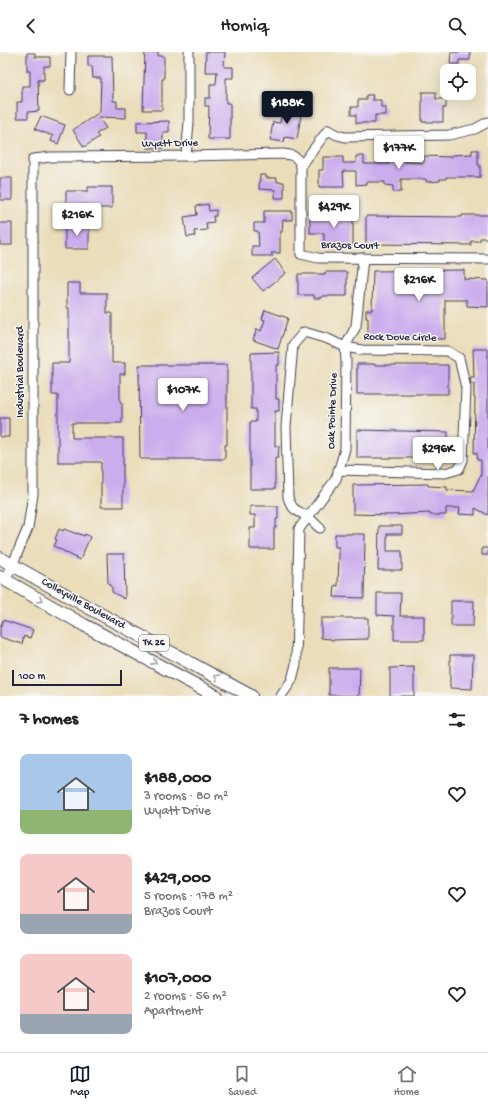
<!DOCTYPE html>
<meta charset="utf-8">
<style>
:root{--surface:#fff;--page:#f6f6f6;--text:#222;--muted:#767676;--line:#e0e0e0;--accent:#111827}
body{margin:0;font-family:"Gochi Hand",sans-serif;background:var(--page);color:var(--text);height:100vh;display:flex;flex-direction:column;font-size:15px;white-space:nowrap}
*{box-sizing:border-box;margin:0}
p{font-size:13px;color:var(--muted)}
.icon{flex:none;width:22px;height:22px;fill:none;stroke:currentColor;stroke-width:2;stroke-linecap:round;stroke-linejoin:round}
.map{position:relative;height:644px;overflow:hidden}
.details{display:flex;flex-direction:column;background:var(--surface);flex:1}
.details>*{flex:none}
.tools{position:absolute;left:440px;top:12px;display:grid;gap:8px}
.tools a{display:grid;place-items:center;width:36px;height:36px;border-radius:8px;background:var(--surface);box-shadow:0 4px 16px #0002;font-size:20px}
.scale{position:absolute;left:12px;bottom:10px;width:110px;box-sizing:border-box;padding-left:4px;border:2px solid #22223b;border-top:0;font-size:11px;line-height:14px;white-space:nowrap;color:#22223b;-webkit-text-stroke:3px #f6f6f2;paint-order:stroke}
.price{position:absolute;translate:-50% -34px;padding:0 9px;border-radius:4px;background:#fff;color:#222;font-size:13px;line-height:26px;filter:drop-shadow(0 1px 2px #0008)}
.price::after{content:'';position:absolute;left:50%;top:24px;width:12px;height:9px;margin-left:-6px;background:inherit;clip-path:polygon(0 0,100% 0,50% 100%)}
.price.active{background:var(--accent);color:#fff}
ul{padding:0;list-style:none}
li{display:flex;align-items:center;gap:12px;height:100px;padding:0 20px}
li span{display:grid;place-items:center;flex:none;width:112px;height:80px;border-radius:8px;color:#555}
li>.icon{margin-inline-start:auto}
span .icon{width:48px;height:48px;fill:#fffc;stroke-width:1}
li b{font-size:17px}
h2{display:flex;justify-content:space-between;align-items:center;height:48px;padding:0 20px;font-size:17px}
header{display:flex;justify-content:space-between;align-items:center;height:52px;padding:0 20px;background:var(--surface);font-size:18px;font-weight:600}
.dock{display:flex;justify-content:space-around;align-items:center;height:56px;border-top:1px solid var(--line);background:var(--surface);font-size:11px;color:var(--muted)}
.dock a{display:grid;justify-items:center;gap:2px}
.dock .active{color:var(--accent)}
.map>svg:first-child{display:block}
</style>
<header><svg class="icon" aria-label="back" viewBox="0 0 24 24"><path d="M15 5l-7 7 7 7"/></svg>Homiq<svg class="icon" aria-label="search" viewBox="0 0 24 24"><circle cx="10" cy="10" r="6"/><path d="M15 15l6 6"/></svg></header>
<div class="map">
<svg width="488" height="644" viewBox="0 0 488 644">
<rect width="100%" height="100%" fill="#f6f6f2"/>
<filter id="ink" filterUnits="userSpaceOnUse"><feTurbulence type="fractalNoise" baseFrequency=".025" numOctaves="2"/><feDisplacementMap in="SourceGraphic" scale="8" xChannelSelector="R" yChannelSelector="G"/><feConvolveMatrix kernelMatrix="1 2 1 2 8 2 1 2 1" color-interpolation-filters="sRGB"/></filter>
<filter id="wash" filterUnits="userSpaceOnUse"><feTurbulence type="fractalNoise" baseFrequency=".012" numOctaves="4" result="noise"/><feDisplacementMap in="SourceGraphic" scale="16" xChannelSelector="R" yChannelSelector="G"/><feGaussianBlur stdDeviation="0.9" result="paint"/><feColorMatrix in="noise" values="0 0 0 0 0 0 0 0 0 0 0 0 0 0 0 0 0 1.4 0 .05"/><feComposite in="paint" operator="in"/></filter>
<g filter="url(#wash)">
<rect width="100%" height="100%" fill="#eaddba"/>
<g id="blocks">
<path fill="#cbaced" d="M145 0H158V4H164V27H162V58H143Z
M206 0H225L224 15H233V26H226V51H230V87H208L209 54H205V46H210V32H216L217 20H205Z
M451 0H470V8H459V12H450Z
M27 1H35V5H50V14H44V28H38L39 59 28 60V66H17V50H22V34H30V19H27Z
M88 4H112L113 49H117V56H126V66L98 65 106 76 96 82 99 85 84 95 73 78 100 60 101 26H93L92 14H88Z
M422 40H436V47H446V56H443V70H422Z
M366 43H373L372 48H381V55H386V63H375V71H356V63H351V55H358V48H366Z
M283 55 302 58 297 87 285 85 284 90 270 88 273 70 280 71Z
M41 64 65 73 58 92 51 89 53 84 35 77Z
M169 69V80H163V96H147V80H137V70Z
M472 98H478V113H480V125H446V127H440V129L426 130V127H401V140H393V134L385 133V130H367V132L356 133V119H343L344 135H319V118H323V105H343V111H356V104H364V112H389V104H398V107H405V110L424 111V104L452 105V103L472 102Z
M260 123H266V126H277V130H284V146H275V138L259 137Z
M0 126H12V148H0Z
M88 135H112V156H88V153H66V139H88Z
M208 152 209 159 216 158V164H213L214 170 206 171 207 178 194 179 195 184 187 185 184 165 197 163 196 154Z
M264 159H292V168H283L282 180H280V201H271L273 204H252V194H259L258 179H254V171H264Z
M462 163H488V186H480V189H471V193L366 192V164L462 165Z
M310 165H353V193L324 191V181H310Z
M0 171H12V193H0Z
M65 173H89V197H65Z
M275 207 286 221 263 239 252 226Z
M464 218V227L488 228V255L467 254V248H445V287H368V266H366V258H372L373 219Z
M325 220H347V244H322V246H314V243H298V222H325Z
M67 231H80V241H107V261H112V311H125V322H120V351H122V371H72V386H123V455H101V410H58V343H52V311H69V256H67Z
M265 258 288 266 278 297 253 288 257 277 261 279 265 268 262 267Z
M473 297H488V463L475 456V463L459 462 460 456H446V463H430V461L390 463 353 462V433L428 432V434L447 435V438L473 439 480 424 481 425V408H477V401H474L475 346H474V332H471L470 325H474Z
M279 300V313H276V347H279V359H275V394H279L278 406H275V437H250V370H256V357H251V301Z
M357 312H374V313H448V342H357Z
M139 313H227V393H225V407H140Z
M0 366H9V385H0Z
M357 378 448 380 447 406H357Z
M250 454H278V467H276V476H274V497H250V476H255V463H250Z
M379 474H402V482H387V499H402V518H378Z
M59 477 63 479 64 477 77 482V481L84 484 85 482 90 485 80 508 54 494 57 488 55 487Z
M335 482H365L364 546 334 545 335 533 338 534 339 504V495H335Z
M482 496H488V503H482Z
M107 502H124L125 547 112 540V536L108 531Z
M377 541H401L400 564H424V588H394V564L377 563Z
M451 549H474L473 574H451Z
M321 566H368V587L331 588V587L321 586Z
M3 568 33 578 30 586 24 584 22 592 0 585V577Z
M450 603H473L472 637 450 636Z
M414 615V644H390V616Z
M329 616H360L359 644 329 643Z"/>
</g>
</g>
<g filter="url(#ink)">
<use href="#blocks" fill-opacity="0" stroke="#403e4e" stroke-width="1"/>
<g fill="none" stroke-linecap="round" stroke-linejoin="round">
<g stroke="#403e4e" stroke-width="11">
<path id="minor" d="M70 38 71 0
M186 104 189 70V0
M301 114 328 78 337 83 345 85 449 83 475 77 488 70
M320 476C316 473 312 468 308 465 297 458 292 459 288 445L286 375 293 293 304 280 328 287 345 295 362 298 447 299 459 306 466 336 463 408 459 417 445 421 338 418
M6 528 28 476 33 442V107L51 105 186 104 283 102C293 103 297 104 301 114V202L318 206 488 207
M281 644 292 628 296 612 299 477 336 427 345 397 346 308 345 295 356 274 363 206"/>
</g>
<g stroke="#403e4e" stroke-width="14">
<path id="major" d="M0 506 93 558 251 644
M0 525 84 573 216 644"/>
</g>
<use href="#minor" stroke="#fff" stroke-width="9"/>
<use href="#major" stroke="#fff" stroke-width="12"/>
</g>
<defs><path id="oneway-chevron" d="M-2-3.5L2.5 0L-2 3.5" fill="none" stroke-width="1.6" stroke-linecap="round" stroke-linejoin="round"/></defs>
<g stroke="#9c9ca7">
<use href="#oneway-chevron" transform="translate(40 548) rotate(30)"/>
<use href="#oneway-chevron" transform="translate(154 610) rotate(28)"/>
<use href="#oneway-chevron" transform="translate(217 625) rotate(-151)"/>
</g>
</g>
<g text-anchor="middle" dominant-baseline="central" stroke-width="3" stroke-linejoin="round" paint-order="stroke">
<rect fill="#f6f6f2" stroke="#626272" stroke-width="1" x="139" y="583" width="30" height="16" rx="3"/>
<g font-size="10" font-weight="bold" fill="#22223b">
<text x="154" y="591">TX 26</text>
</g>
<g font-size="11" fill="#22223b" stroke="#f6f6f2">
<text transform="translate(170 92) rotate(-1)">Wyatt Drive</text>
<text transform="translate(350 194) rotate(1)">Brazos Court</text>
<text transform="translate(400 286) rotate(1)">Rock Dove Circle</text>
<text transform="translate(21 320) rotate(-90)">Industrial Boulevard</text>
<text transform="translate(333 359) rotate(-88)">Oak Pointe Drive</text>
<text transform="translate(83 552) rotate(29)">Colleyville Boulevard</text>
</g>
</g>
</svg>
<div class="tools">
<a><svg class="icon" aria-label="locate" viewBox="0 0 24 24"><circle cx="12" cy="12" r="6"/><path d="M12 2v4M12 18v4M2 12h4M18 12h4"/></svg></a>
</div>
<div class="scale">100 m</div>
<b class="price active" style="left:287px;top:73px">$188K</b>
<b class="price" style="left:399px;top:118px">$177K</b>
<b class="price" style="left:334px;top:177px">$429K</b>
<b class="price" style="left:77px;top:185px">$216K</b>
<b class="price" style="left:419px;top:250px">$216K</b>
<b class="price" style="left:183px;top:360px">$107K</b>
<b class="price" style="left:438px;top:419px">$296K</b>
</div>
<section class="details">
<h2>7 homes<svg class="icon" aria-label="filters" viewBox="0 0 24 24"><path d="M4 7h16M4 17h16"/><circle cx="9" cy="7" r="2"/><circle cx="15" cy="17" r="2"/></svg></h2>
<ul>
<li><span style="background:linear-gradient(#a9c7e8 70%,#8fb573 0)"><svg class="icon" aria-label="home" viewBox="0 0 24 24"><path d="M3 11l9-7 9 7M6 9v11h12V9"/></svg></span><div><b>$188,000</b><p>3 rooms · 80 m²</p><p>Wyatt Drive</p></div><svg class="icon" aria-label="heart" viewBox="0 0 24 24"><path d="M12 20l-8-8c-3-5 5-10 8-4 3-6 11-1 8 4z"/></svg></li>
<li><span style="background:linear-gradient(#f6c9c9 75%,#9aa5b1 0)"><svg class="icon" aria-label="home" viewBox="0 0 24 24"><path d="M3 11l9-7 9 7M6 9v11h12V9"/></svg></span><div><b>$429,000</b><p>5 rooms · 178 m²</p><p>Brazos Court</p></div><svg class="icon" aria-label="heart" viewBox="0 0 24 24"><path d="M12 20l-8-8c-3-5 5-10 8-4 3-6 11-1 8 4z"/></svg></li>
<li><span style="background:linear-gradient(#f6c9c9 75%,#9aa5b1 0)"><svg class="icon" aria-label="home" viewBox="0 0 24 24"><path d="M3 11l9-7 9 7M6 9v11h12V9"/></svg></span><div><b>$107,000</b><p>2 rooms · 56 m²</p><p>Apartment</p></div><svg class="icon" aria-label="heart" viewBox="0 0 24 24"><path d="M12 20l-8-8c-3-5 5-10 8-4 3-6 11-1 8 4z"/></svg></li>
</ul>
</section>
<nav class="dock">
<a class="active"><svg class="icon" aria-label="map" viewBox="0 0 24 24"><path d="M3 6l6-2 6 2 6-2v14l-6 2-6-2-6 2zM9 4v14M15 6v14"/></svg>Map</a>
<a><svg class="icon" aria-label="saved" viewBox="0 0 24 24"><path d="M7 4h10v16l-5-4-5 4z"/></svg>Saved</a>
<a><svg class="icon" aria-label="home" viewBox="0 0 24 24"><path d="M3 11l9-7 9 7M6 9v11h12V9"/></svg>Home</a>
</nav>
